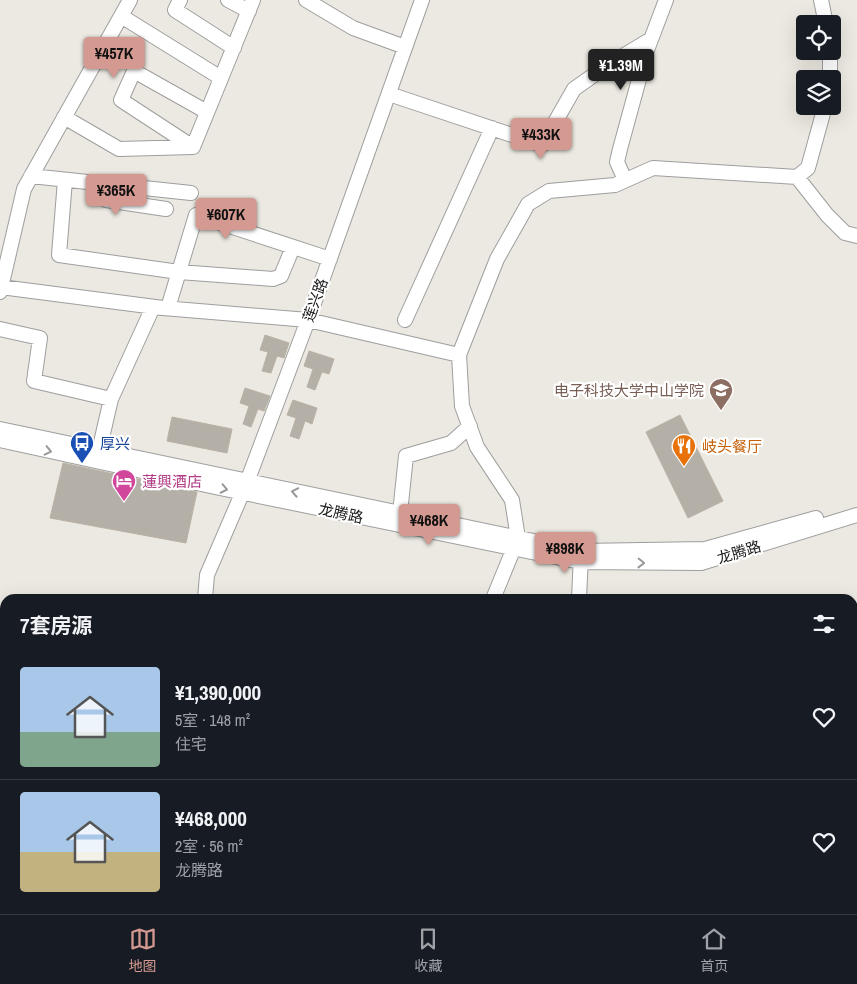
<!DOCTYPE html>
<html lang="zh">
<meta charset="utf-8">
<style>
:root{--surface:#171b24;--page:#20242c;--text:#f1f3f6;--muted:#9ea1a6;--line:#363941;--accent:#d49990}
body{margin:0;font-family:"Archivo Narrow","Noto Sans SC",sans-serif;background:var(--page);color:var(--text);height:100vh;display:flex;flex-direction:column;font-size:19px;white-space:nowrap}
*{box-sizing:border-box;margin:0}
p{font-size:16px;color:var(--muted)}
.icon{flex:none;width:28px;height:28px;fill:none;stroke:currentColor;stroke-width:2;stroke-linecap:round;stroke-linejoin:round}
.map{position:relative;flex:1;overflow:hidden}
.details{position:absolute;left:0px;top:594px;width:858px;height:321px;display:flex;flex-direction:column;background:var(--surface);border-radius:15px 15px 0 0;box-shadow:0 5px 20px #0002}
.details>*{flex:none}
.buttons{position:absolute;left:796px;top:15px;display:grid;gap:10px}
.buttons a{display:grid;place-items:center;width:45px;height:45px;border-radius:5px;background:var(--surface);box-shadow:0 5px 20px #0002;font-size:25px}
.price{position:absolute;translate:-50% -42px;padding:0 11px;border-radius:5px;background:var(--accent);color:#111;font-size:16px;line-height:32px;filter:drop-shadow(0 1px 2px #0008)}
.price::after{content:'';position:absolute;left:50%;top:30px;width:15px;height:11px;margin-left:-8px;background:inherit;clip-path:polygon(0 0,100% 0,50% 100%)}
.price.current{background:#222;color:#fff}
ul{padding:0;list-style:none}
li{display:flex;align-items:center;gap:15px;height:125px;padding:0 20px}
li+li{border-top:1px solid var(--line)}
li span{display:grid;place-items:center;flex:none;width:140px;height:100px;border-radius:5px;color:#555}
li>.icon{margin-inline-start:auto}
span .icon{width:60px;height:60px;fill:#fffc;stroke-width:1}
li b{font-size:21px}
h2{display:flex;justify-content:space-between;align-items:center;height:60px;padding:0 20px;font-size:21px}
.menu{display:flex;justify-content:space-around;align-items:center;height:70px;border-top:1px solid var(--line);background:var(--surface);font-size:14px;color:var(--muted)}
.menu a{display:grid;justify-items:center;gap:2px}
.menu .current{color:var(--accent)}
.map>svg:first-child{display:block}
</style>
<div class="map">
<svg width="857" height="914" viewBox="0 0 857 914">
<rect width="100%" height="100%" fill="#ebe9e1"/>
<path fill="#86d3c1" d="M852 607H857V702H852Z"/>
<path fill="#b4afa7" stroke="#bbb2a5" d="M265 335 289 343 284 358 277 356 271 373 262 371 268 352 260 350Z
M309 351 334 359 329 374 322 372 315 390 307 387 313 369 304 366Z
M245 388 270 396 264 411 258 409 251 427 243 424 249 406 240 403Z
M293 400 317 408 312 424 305 421 299 439 290 436 296 418 287 415Z
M680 415 723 501 688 518 646 432Z
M172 417 232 429 227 453 167 441Z
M63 463 197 492 186 543 50 518Z"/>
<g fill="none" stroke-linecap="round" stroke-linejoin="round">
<g stroke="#9e9e9e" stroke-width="16">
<path id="minor" d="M180 0 175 10 234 48
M228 0 249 11
M306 0 353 28 405 47
M821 0 826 24
M121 16 221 78
M830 51V79
M389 94 542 145 574 89 608 65 651 39
M64 117 119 149 193 147 253 0
M193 147 121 100 134 71 207 112
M31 176 191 193
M797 177 808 168 825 106
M65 180 59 255 179 272 273 279 281 276 293 247
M625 180 617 162 620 149 647 50 666 0
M105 184 106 200 166 209
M1 287 163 308 308 320 459 355
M0 292 24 189 130 0
M168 308 196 215 330 259
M405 320 492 128
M0 329 40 338 34 381 111 399
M0 429 581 551 705 549 816 518
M0 440 215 487 580 562 701 563 857 515
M99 451 111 399 153 307
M400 513 406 456 451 443 470 426
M205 599 207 575 247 482 308 320 422 0
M493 599 518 538 512 500 477 447 462 406 459 355 497 259 528 204 549 191 615 185 653 168 797 177 827 215 845 233 857 236
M579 599 581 554
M0 882 5 880
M571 910 576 914
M190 914 191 910
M626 914 627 910"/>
</g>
<use href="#minor" stroke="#fff" stroke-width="14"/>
</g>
<defs><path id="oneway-chevron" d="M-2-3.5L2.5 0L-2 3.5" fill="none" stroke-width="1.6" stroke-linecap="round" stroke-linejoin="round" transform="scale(1.25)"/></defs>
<g stroke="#989898">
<use href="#oneway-chevron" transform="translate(48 451) rotate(13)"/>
<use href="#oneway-chevron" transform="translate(224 489) rotate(12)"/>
<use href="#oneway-chevron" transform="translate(295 492) rotate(-169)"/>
<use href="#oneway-chevron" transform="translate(641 563) rotate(1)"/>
</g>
<defs>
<g id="university-pin" transform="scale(1.25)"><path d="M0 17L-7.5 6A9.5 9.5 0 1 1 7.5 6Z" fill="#8d6e63" stroke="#fff"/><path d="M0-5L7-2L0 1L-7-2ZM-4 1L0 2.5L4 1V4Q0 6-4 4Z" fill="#fff"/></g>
<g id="bus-pin" transform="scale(1.25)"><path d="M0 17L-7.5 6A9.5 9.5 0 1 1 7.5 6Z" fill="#1a4fb4" stroke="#fff"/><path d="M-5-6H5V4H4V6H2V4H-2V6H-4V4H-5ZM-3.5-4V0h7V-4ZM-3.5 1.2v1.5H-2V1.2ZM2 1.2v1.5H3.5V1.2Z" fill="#fff"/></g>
<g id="restaurant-pin" transform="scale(1.25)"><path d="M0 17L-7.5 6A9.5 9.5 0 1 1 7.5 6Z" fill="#e8710a" stroke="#fff"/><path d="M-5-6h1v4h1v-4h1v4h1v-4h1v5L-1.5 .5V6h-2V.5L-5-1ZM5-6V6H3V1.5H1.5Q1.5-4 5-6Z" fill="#fff"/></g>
<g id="hotel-pin" transform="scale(1.25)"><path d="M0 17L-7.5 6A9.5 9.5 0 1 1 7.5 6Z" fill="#d1479c" stroke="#fff"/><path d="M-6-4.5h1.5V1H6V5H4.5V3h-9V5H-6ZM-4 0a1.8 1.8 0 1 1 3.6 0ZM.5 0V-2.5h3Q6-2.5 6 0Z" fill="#fff"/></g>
</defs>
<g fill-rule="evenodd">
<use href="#university-pin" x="721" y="390"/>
<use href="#bus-pin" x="82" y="443"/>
<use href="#restaurant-pin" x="684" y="446"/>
<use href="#hotel-pin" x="124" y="481"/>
</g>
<g text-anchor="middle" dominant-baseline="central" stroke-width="4.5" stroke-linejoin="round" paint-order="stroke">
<g font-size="15" fill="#1a1a1a" stroke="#fff">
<text transform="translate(315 300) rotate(-70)">莲兴路</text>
<text transform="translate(341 513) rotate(12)">龙腾路</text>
<text transform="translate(739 552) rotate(-17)">龙腾路</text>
</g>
<g font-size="15" fill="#785e54" stroke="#fff" text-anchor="end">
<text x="704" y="390">电子科技大学中山学院</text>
</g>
<g font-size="15" fill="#164399" stroke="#fff" text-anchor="start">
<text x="100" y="443">厚兴</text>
</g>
<g font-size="15" fill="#c56008" stroke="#fff" text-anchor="start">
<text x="702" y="446">岐头餐厅</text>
</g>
<g font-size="15" fill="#b23c85" stroke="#fff" text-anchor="start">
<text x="142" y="481">蓮興酒店</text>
</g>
</g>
</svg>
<div class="buttons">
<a><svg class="icon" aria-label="locate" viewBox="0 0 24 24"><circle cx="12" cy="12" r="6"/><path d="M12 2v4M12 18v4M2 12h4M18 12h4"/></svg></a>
<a><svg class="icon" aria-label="layers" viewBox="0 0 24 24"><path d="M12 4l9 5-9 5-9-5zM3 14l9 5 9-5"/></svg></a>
</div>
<b class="price" style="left:114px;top:79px">¥457K</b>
<b class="price current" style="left:621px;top:91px">¥1.39M</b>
<b class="price" style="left:541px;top:160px">¥433K</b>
<b class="price" style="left:116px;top:216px">¥365K</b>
<b class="price" style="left:226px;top:240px">¥607K</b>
<b class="price" style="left:429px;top:546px">¥468K</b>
<b class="price" style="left:565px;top:574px">¥898K</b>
<section class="details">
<h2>7套房源<svg class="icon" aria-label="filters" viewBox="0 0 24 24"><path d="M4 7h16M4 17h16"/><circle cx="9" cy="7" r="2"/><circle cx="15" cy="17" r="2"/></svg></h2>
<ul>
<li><span style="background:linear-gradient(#a9c7e8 65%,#7fa58c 0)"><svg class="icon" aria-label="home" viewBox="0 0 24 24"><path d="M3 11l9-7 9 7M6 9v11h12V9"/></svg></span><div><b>¥1,390,000</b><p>5室 · 148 m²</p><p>住宅</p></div><svg class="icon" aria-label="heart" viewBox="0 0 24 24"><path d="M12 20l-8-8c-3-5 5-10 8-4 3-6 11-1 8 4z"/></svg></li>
<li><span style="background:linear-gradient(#a9c7e8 60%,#c2b280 0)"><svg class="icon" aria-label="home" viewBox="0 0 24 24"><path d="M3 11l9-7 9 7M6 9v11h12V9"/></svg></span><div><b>¥468,000</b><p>2室 · 56 m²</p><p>龙腾路</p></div><svg class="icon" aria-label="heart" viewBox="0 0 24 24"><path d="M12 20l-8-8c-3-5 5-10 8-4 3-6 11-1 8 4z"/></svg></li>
</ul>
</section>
</div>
<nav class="menu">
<a class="current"><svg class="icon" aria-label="map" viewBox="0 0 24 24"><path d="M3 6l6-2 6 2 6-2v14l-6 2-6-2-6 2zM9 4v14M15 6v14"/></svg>地图</a>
<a><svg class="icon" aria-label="saved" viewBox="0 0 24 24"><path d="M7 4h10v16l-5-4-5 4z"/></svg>收藏</a>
<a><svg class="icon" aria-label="home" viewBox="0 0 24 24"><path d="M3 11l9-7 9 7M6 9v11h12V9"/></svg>首页</a>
</nav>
